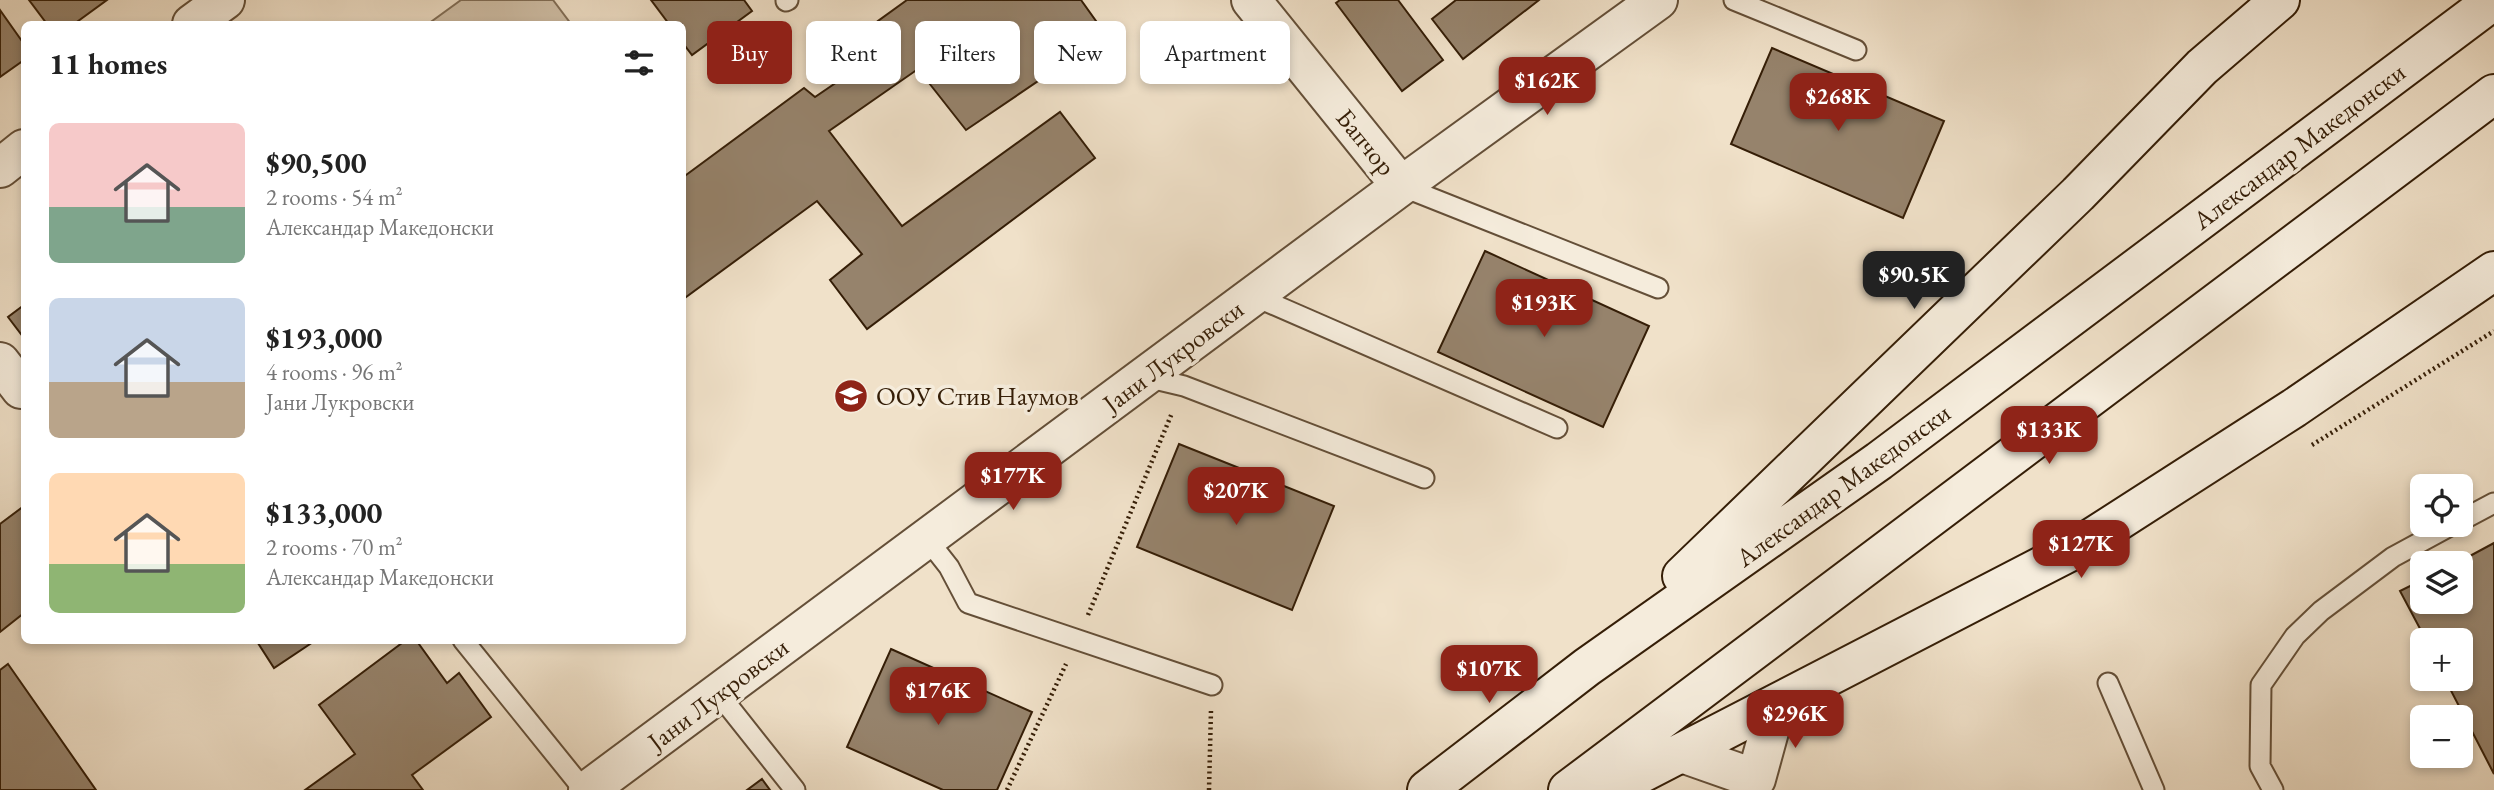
<!DOCTYPE html>
<meta charset="utf-8">
<style>
:root{--surface:#fff;--page:#f2f2f2;--text:#222;--muted:#767676;--accent:#8f2418}
body{margin:0;font-family:"EB Garamond",serif;background:var(--page);color:var(--text);height:100vh;display:flex;flex-direction:column;font-size:26px;white-space:nowrap}
*{box-sizing:border-box;margin:0}
p{font-size:23px;color:var(--muted)}
.icon{flex:none;width:38px;height:38px;fill:none;stroke:currentColor;stroke-width:2;stroke-linecap:round;stroke-linejoin:round}
.map{position:relative;flex:1;overflow:hidden}
.drawer{position:absolute;left:21px;top:21px;width:665px;height:623px;display:flex;flex-direction:column;background:var(--surface);border-radius:10px;box-shadow:0 4px 10px #0003}
.drawer>*{flex:none}
.guide{position:absolute;left:707px;top:21px;width:665px;height:63px;display:flex;gap:14px}
.tools{position:absolute;left:2410px;top:474px;display:grid;gap:14px}
.tools a{display:grid;place-items:center;width:63px;height:63px;border-radius:10px;background:var(--surface);box-shadow:0 4px 10px #0003;font-size:35px}
.price{position:absolute;translate:-50% -60px;padding:0 16px;border-radius:14px;background:var(--accent);color:#fff;font-size:23px;line-height:46px;filter:drop-shadow(0 2px 4px #0008)}
.price::after{content:'';position:absolute;left:50%;top:42px;width:21px;height:16px;margin-left:-10px;background:inherit;clip-path:polygon(0 0,100% 0,50% 100%)}
.price.selected{background:#222;color:#fff}
ul{padding:0;list-style:none}
li{display:flex;align-items:center;gap:21px;height:175px;padding:0 28px}
li span{display:grid;place-items:center;flex:none;width:196px;height:140px;border-radius:10px;color:#555}
li>.icon{margin-inline-start:auto}
span .icon{width:84px;height:84px;fill:#fffc;stroke-width:1}
li b{font-size:30px}
h2{display:flex;justify-content:space-between;align-items:center;height:84px;padding:0 28px;font-size:30px}
.tag{padding:0 24px;border-radius:10px;background:var(--surface);box-shadow:0 4px 10px #0003;font-size:24px;line-height:63px}
.tag.selected{background:var(--accent);color:#fff}
.map>svg:first-child{display:block}
</style>
<div class="map">
<svg width="2494" height="790" viewBox="0 0 2494 790">
<rect width="100%" height="100%" fill="#f0e1c9"/>
<filter id="stains"><feTurbulence type="fractalNoise" baseFrequency=".00286" numOctaves="4"/><feColorMatrix values="0 0 0 0 .2 0 0 0 0 .09 0 0 0 0 .02 0 0 0 .5 -.17"/></filter>
<radialGradient id="worn" r=".72"><stop offset=".6" stop-color="#630" stop-opacity="0"/><stop offset="1" stop-color="#630" stop-opacity=".3"/></radialGradient>
<path fill="#d0c0a8" stroke="#826f58" stroke-width="2" d="M461 0H553L571 24H428Z"/>
<path fill="#96836c" stroke="#351e07" stroke-width="2" d="M29 0H107L74 24H47Z
M651 0H744L752 11 692 55 682 42V24H669Z
M907 0H1081L1106 35 966 130 918 69 829 131 902 226 1060 112 1095 158 867 329 830 280 862 254 817 201 682 300V178L804 88 815 97 897 41 878 21Z
M1340 0H1398L1443 60 1402 91 1336 3Z
M1456 0H1539L1463 59 1432 19Z
M0 10 24 44V60L0 77Z
M1772 48 1944 121 1903 218 1731 144Z
M1485 251 1649 326 1603 427 1438 352Z
M24 305V338L8 317Z
M1179 444 1334 506 1292 610 1137 547Z
M24 506V613L0 632V524Z
M2494 543V774L2445 679H2460V640H2426L2400 591 2422 580V602H2460V564H2455Z
M256 640H316L274 668Z
M406 640H416L447 683 459 673 491 717 412 775 423 790H305L355 754 319 705Z
M891 649 1032 712 997 790H943L847 747Z
M8 664 96 790H0V670Z
M762 779 770 790H747Z"/>
<g fill="none" stroke-linecap="round" stroke-linejoin="round">
<g stroke="#644f38" stroke-width="23">
<path id="lane" d="M1734 0 1856 50
M786 1 788 0
M1401 186 1658 288
M1254 296 1557 428
M1146 377 1184 386 1424 478
M2460 521 2494 503
M927 539 949 567 968 603 1212 685
M463 640 584 790
M2108 683 2154 790
M718 693 795 790
M2273 790 2260 766 2261 685 2295 636 2321 611 2393 557 2452 525"/>
</g>
<g stroke="#644f38" stroke-width="42">
<path id="street" d="M1251 0 1401 186
M192 24 225 0
M0 168 24 149
M0 362 21 389
M1682 753 1756 779
M1756 779 1776 706
M588 790 1401 186 1658 0"/>
</g>
<g stroke="#351e07" stroke-width="42">
<path id="secondary" d="M1682 576 2078 194 2202 67 2280 0
M1427 790 1587 667 1879 461 2494 0
M1568 790 2494 94
M1609 790 2073 550 2294 408 2494 271"/>
</g>
<path stroke="#351e07" stroke-width="4.5" stroke-dasharray="2 3.5" stroke-linecap="butt" d="M2312 445 2494 331
M1088 615 1172 413
M1007 790 1066 664
M1209 790 1211 710"/>
<use href="#lane" stroke="#f5ecdc" stroke-width="19"/>
<use href="#street" stroke="#f5ecdc" stroke-width="38"/>
<use href="#secondary" stroke="#f5ecdc" stroke-width="38"/>
</g>
<defs>
<g id="school-disc" transform="scale(1.75)"><circle r="9.5" fill="#8f2418" stroke="#f5ecdc"/><path d="M0-5L7-2L0 1L-7-2ZM-4 1L0 2.5L4 1V4Q0 6-4 4Z" fill="#fff"/></g>
</defs>
<g fill-rule="evenodd">
<use href="#school-disc" x="851" y="396"/>
</g>
<g text-anchor="middle" dominant-baseline="central" stroke-width="7" stroke-linejoin="round" paint-order="stroke">
<g font-size="26" fill="#351e07" stroke="#f5ecdc">
<text transform="translate(1366 142) rotate(51)">Бапчор</text>
<text transform="translate(2299 146) rotate(-37)">Александар Македонски</text>
<text transform="translate(1173 356) rotate(-37)">Јани Лукровски</text>
<text transform="translate(1843 485) rotate(-36)">Александар Македонски</text>
<text transform="translate(718 694) rotate(-37)">Јани Лукровски</text>
</g>
<g font-size="26" fill="#351e07" stroke="#f5ecdc" text-anchor="start">
<text x="876" y="396">ООУ Стив Наумов</text>
</g>
</g>
<rect width="100%" height="100%" filter="url(#stains)"/>
<rect width="100%" height="100%" fill="url(#worn)"/>
</svg>
<div class="tools">
<a><svg class="icon" aria-label="locate" viewBox="0 0 24 24"><circle cx="12" cy="12" r="6"/><path d="M12 2v4M12 18v4M2 12h4M18 12h4"/></svg></a>
<a><svg class="icon" aria-label="layers" viewBox="0 0 24 24"><path d="M12 4l9 5-9 5-9-5zM3 14l9 5 9-5"/></svg></a>
<a>+</a>
<a>−</a>
</div>
<b class="price" style="left:1547px;top:117px">$162K</b>
<b class="price" style="left:1838px;top:133px">$268K</b>
<b class="price selected" style="left:1914px;top:311px">$90.5K</b>
<b class="price" style="left:1544px;top:339px">$193K</b>
<b class="price" style="left:2049px;top:466px">$133K</b>
<b class="price" style="left:1013px;top:512px">$177K</b>
<b class="price" style="left:1236px;top:527px">$207K</b>
<b class="price" style="left:2081px;top:580px">$127K</b>
<b class="price" style="left:1489px;top:705px">$107K</b>
<b class="price" style="left:938px;top:727px">$176K</b>
<b class="price" style="left:1795px;top:750px">$296K</b>
<div class="guide">
<a class="tag selected">Buy</a>
<a class="tag">Rent</a>
<a class="tag">Filters</a>
<a class="tag">New</a>
<a class="tag">Apartment</a>
</div>
<section class="drawer">
<h2>11 homes<svg class="icon" aria-label="filters" viewBox="0 0 24 24"><path d="M4 7h16M4 17h16"/><circle cx="9" cy="7" r="2"/><circle cx="15" cy="17" r="2"/></svg></h2>
<ul>
<li><span style="background:linear-gradient(#f6c9c9 60%,#7fa58c 0)"><svg class="icon" aria-label="home" viewBox="0 0 24 24"><path d="M3 11l9-7 9 7M6 9v11h12V9"/></svg></span><div><b>$90,500</b><p>2 rooms · 54 m²</p><p>Александар Македонски</p></div></li>
<li><span style="background:linear-gradient(#c9d6e8 60%,#b9a48a 0)"><svg class="icon" aria-label="home" viewBox="0 0 24 24"><path d="M3 11l9-7 9 7M6 9v11h12V9"/></svg></span><div><b>$193,000</b><p>4 rooms · 96 m²</p><p>Јани Лукровски</p></div></li>
<li><span style="background:linear-gradient(#ffd9b3 65%,#8fb573 0)"><svg class="icon" aria-label="home" viewBox="0 0 24 24"><path d="M3 11l9-7 9 7M6 9v11h12V9"/></svg></span><div><b>$133,000</b><p>2 rooms · 70 m²</p><p>Александар Македонски</p></div></li>
</ul>
</section>
</div>
